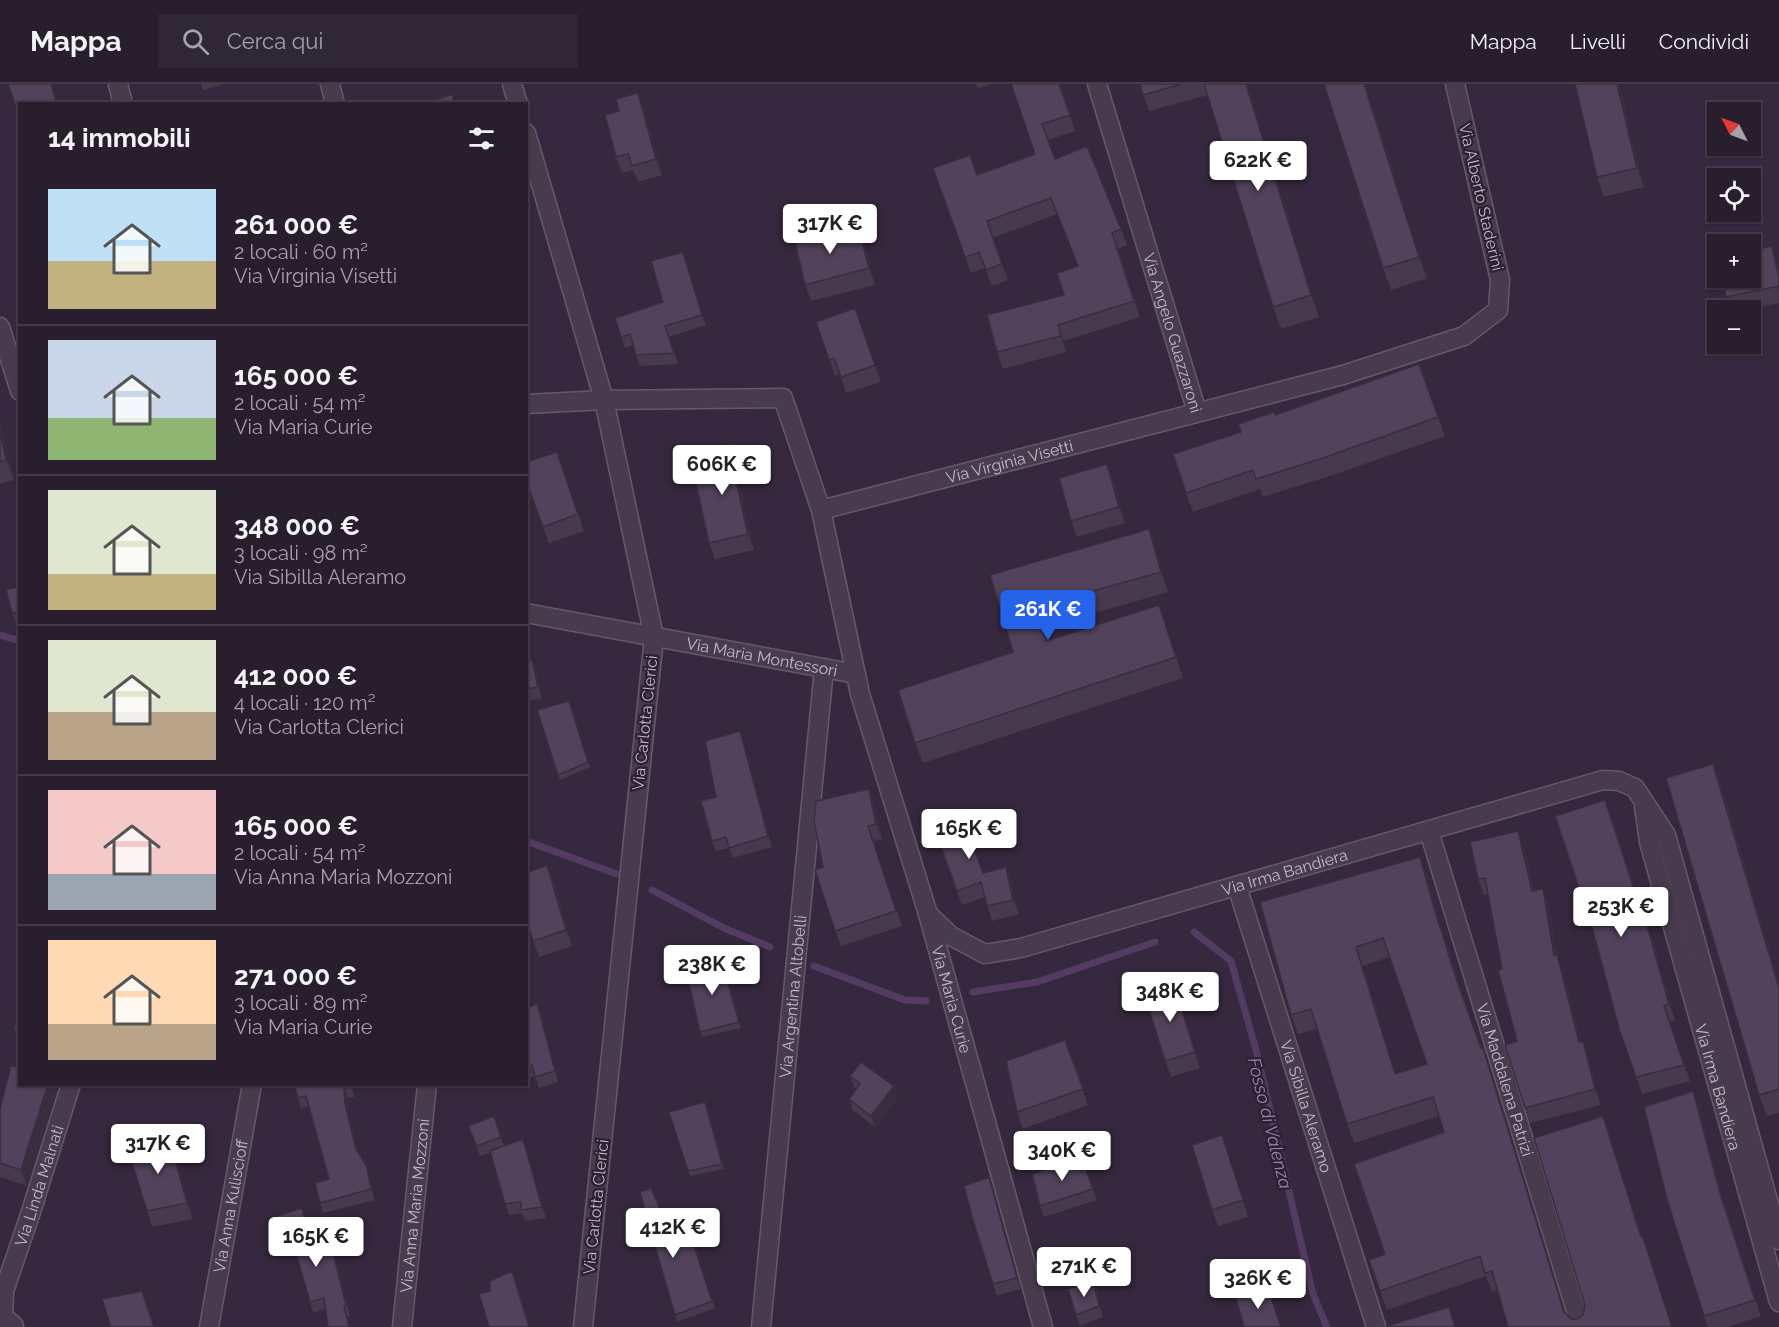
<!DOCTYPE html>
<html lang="it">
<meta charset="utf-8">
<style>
:root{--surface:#281e2e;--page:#302736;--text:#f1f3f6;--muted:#a5a2aa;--line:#443c4a;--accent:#2563eb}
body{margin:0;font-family:Raleway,sans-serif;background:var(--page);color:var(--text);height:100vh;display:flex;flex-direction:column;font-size:22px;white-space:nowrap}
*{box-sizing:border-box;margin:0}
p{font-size:20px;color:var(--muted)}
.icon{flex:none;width:33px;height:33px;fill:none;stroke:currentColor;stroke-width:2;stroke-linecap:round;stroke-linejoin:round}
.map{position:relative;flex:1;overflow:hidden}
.details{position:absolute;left:18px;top:18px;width:510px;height:984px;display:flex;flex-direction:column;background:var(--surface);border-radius:0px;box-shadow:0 2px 4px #0004,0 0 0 2px var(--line)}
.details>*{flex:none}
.needle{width:39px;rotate:312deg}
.tools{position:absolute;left:1707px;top:18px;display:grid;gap:12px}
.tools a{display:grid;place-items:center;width:54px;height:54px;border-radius:0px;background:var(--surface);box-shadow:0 2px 4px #0004,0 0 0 2px var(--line);font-size:30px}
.price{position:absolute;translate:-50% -51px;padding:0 14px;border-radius:6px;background:#fff;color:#222;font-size:20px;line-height:39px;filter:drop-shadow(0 2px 3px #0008)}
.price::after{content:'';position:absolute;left:50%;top:36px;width:18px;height:14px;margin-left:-9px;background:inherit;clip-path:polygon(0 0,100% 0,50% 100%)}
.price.current{background:var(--accent);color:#fff}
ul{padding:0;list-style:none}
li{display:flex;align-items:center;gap:18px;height:150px;padding:0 30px}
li+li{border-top:2px solid var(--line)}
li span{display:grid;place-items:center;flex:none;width:168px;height:120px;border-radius:0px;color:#555}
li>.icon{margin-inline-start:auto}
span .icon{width:72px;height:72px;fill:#fffc;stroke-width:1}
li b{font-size:26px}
h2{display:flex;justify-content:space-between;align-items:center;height:72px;padding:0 30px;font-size:26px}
header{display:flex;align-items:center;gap:36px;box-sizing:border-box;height:84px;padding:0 30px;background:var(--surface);border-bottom:2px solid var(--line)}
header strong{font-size:28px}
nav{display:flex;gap:33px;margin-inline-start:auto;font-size:21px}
.search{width:420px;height:54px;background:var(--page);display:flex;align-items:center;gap:15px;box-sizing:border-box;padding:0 21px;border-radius:0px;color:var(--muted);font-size:22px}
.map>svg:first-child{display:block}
</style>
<header>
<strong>Mappa</strong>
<div class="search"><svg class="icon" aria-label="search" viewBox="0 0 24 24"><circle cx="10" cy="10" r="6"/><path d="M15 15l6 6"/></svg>Cerca qui</div>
<nav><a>Mappa</a><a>Livelli</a><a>Condividi</a></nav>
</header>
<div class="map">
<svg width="1779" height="1243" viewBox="0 0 1779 1243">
<rect width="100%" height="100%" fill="#36283e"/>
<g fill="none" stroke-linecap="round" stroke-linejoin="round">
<path stroke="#543b61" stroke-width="7" d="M0 551 20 557
M526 757 617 790
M652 806 726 845 770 863
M1194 848 1231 877 1256 966 1313 1210 1327 1243
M814 882 905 916 926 917
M973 908 1037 898 1155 858"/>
<g stroke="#66596c" stroke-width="21">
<g id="minor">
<path d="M118 0 123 20"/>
<path d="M330 0 335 20"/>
<path d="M512 0 518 20"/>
<path id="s1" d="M1097 0 1197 328"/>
<path d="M526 49 604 316 654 553 583 1243"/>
<path d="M0 243 20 307"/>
<path id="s2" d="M526 320 604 316 783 314 821 426 1343 291 1464 252 1498 226 1500 196 1455 0"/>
<path id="s3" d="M821 426 860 610 928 830 1043 1243"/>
<path id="s4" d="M526 529 856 590"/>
<path id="s5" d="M1644 722 1649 758 1779 1218"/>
<path id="s6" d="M1429 747 1581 1243"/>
<path id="s7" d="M1237 802 1376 1243"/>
<path id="s8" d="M928 830 951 852 985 870 1021 864 1603 696 1619 697 1635 704 1666 751 1779 1156"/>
<path id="s9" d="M3 1237 4 1207 29 1134 71 1000"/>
<path id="s10" d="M209 1243 252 1000"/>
<path id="s11" d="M402 1243 427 1000"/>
<path id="s12" d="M761 1243 824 584"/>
</g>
</g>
<g stroke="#66596c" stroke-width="27">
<path id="tertiary" d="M0 1234 11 1243"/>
</g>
<use href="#minor" stroke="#483b4e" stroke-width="18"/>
<use href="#tertiary" stroke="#483b4e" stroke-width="24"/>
</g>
<path fill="#47394e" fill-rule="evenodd" d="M201 0H224L203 6Z
M976 0H993L977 4Z
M1011 0H1059L1075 47 1048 56 1055 75 1121 145 1127 161 1118 165 1140 233 1064 257 1066 268 1003 285 997 268 1064 211 1078 182 1057 130 992 154 1008 196 992 202 985 184 971 189 933 84 977 91 1035 70Z
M1140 0H1247L1319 233 1281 245 1273 223 1208 11 1149 27Z
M1324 0H1365L1427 194 1391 206 1383 184Z
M1575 0H1619L1644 103 1604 113 1597 93Z
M638 9 644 25 662 91 638 98 633 86 622 89 616 73 619 27Z
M838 152 865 162 875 201 811 217 805 201Z
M687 179 706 241 669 253 678 280 640 282 633 261 625 264 615 234 663 218Z
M1778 179 1779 219 1745 226H1731L1726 213Z
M855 224 881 298 846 309 840 290 835 292 816 238Z
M1419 280 1445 352 1330 392 1263 413 1260 405 1193 428 1186 409 1241 348 1275 331Z
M0 337 14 396 0 400Z
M557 368 584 447 549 459 526 397Z
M741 376 746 398 739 399 754 466 715 475 709 459V392Z
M1107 380 1113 396 1125 439 1077 453 1071 437Z
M1149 445 1156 466 1168 508 1043 544 1047 557 1166 541 1183 594 923 679 915 659 1013 568 990 491Z
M20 502V539L16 540 12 529Z
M532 576 536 586 542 614 526 617V577Z
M569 617 590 683 560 696 537 626Z
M743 658 772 763 733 774 729 764 716 767 712 757 716 713Z
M1721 701 1779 899V1029L1767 1032 1759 1011Z
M1605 716 1644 835 1645 834 1651 850 1675 936 1670 938 1690 997 1642 1010 1620 948Z
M874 720 882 755 873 757 902 842 841 862 835 847 823 783Z
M931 736 983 789 1006 783 1011 798 1019 830 992 837 985 813 962 821Z
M1518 747 1524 762 1534 807 1543 805 1548 820 1557 871 1563 886 1581 957 1588 972 1601 1021 1530 1039 1525 1024 1517 957 1488 810 1484 811 1478 795Z
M547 781 553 797 572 862 539 873 533 857Z
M1427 792 1442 846 1464 916 1481 964H1483L1489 983 1565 1229 1571 1235H1577L1583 1231 1585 1221 1603 1032 1610 1051 1642 1153H1643L1650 1172 1672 1243H1508L1497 1206 1492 1208 1486 1192 1387 1226 1369 1176 1385 1170 1444 1048 1439 1032 1354 1059 1347 1040 1317 945 1298 950 1291 931 1260 818ZM1389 873 1427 980 1396 990 1363 882Z
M723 880 741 944 702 953 700 948Z
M1174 900 1200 984 1171 993 1165 977Z
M20 916V959L14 946Z
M537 919 541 930 558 998 539 1004 535 992 526 994V925Z
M1065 956 1088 1021 1023 1045 1017 1028Z
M850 992 894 1002 898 1013 875 1043 853 1026 849 1015 856 1005 854 1003Z
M20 1000H52L56 1010 27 1102 0 1093V1025Z
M353 1000 354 1013 348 1014 349 1031 358 1069 370 1094 375 1116 323 1129 320 1119 329 1095 309 1022 301 1024 298 1014Z
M1693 1007 1699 1023 1725 1125 1761 1232 1728 1243H1708L1704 1232Z
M707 1023 724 1085 690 1092 669 1028Z
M468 1042 498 1043 504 1062 523 1055 546 1134 525 1137 522 1129 509 1131 490 1069 480 1072Z
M168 1050 174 1066 193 1135 152 1143 147 1127Z
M1228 1068 1248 1133 1218 1142 1212 1126Z
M1082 1075 1097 1116 1044 1133 1040 1122Z
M993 1104 1021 1205 997 1211 993 1200Z
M302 1124 306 1134 311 1167H334L350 1232 348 1233 325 1225 313 1229 294 1163 286 1165 283 1155Z
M626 1141 675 1162 692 1155 715 1224 677 1238 654 1158 633 1162Z
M1093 1197 1097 1208 1103 1233 1080 1242 1076 1231Z"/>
<path fill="#392e40" d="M1246 0 1250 9 1319 233 1311 211Z
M1364 0H1365L1427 194 1419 173Z
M1617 0H1619L1644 103 1637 84Z
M638 9 644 25 662 91 656 75Z
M859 146 865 162 875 201 869 184Z
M1112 149 1118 165 1140 233 1134 217Z
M1772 162 1779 182V194Z
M683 168 687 179 706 241 702 231Z
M1058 241 1064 257 1066 268 1061 252Z
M0 337 14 396 6 376 0 348Z
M735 360 741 376 746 398 740 382Z
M1107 380 1113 396 1125 439 1119 423Z
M733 383 739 399 754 466 748 450Z
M1149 445 1156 466 1168 508 1161 488Z
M532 576 536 586 542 614 538 603Z
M740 647 743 658 772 763 768 752Z
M1713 680 1721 701 1779 899V904Z
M869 705 874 720 882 755 876 740Z
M1605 716 1611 732 1649 851 1644 835Z
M1518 747 1524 762 1537 822 1532 807Z
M1420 773 1427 792 1442 846 1464 916 1435 827Z
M547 781 553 797 572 862 566 846Z
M1006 783 1011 798 1019 830 1013 816Z
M1543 805 1548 820 1557 871 1563 886 1585 973 1579 958 1554 871Z
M1645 834 1651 850 1675 936 1669 920Z
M1356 863 1363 882 1402 1009 1395 990Z
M1174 900 1180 917 1200 984 1195 968Z
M537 919 541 930 558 998 555 987Z
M1583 957 1588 972 1601 1021 1595 1005Z
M1483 964 1489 983 1569 1243 1564 1228Z
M48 1000H52L56 1010 27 1102 21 1086Z
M351 1000H353L354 1013 351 1003Z
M894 1002 898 1013 875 1043 871 1032Z
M344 1004 348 1014 349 1031 359 1076 356 1065 345 1020Z
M1693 1007 1699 1023 1725 1125 1761 1232 1720 1109Z
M1603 1032 1610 1051 1648 1173 1641 1153Z
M168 1050 174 1066 193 1135 187 1119Z
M523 1055 527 1066 546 1134 542 1123Z
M367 1083 370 1094 375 1116 371 1105Z
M989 1093 993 1104 1021 1205 1017 1194Z
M302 1124 306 1134 314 1178 310 1167Z
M1643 1153 1650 1172 1672 1243Z
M330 1156 334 1167 350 1232 346 1221Z
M512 1187 517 1201 530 1243H529Z
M1093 1197 1097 1208 1103 1233 1099 1222Z"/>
<path fill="#52425b" stroke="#392e40" stroke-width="1.5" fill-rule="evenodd" d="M8 0H51L57 20H20V34Z
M1011 0H1059L1070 31 1042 40 1055 75 1087 62 1121 145 1112 149 1134 217 1058 241 1061 252 997 268 987 231 1064 211 1057 189 1078 182 1051 114 987 137 1002 180 986 186 979 168 965 173 933 84 970 71 977 91 1035 70Z
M1140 0H1182L1143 11Z
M1204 0H1246L1311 211 1273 223Z
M1324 0H1364L1419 173 1383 184Z
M1575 0H1617L1637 84 1597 93Z
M638 9 656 75 632 82 628 70 616 73 605 31 619 27 616 15Z
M452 10 455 20H425Z
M835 143 837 152 859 146 869 184 805 201 794 154Z
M1772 162 1779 194V202L1726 213 1722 194H1750V167Z
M683 168 702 231 665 242 674 269 636 271 630 250 621 253 615 234 663 218 651 177Z
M855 224 875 281 841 293 834 274 829 276 816 238Z
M1419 280 1438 333 1323 374 1256 395 1253 386 1186 409 1173 370 1241 348 1238 340 1274 328 1275 331Z
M0 348 6 376 0 378Z
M735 360 740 382 733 383 748 450 709 459 695 395 709 392 704 367Z
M557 368 578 430 543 443 526 397V378Z
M1107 380 1119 423 1071 437 1059 394Z
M1149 445 1161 488 1035 523 1046 557 1159 521 1176 573 915 659 898 606 1013 568 990 491Z
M20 502V527L12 529 6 506Z
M532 576 538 603 526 605V577Z
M569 617 588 678 558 691 537 626Z
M740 647 768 752 729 764 726 753 712 757 701 717 716 713 705 657Z
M1713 680 1779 904V1005L1759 1011 1666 694Z
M869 705 876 740 868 742 896 827 835 847 815 786 823 783 814 738 816 717Z
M1605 716 1644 835 1645 834 1669 920 1664 922 1684 981 1636 993 1620 948 1592 843 1555 732Z
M960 725 983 789 1006 783 1013 816 987 822 981 798 957 807 931 736Z
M1518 747 1532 807 1543 805 1554 871 1557 870 1579 958 1583 957 1595 1005 1525 1024 1505 961 1517 957 1498 886 1502 885 1485 794 1478 795 1470 758Z
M1420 773 1435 827 1457 897 1481 964H1483L1564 1228 1571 1235H1577L1583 1231 1585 1221 1534 1054 1603 1032 1641 1153H1643L1672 1243H1508L1492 1187 1485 1189 1480 1172 1380 1207 1369 1176 1385 1170 1354 1080 1444 1048 1433 1013 1347 1040 1311 925 1291 931 1260 818ZM1383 854 1427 980 1395 990 1356 863Z
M547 781 566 846 533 857 526 835V789Z
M721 875 739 938 700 948 686 886Z
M1174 900 1195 968 1165 977 1144 910Z
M20 916V947L14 946Z
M537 919 555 987 535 993 532 981 526 982V925Z
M1065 956 1083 1005 1017 1028 1006 977Z
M861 978 894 1002 871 1032 849 1015 860 1000 850 992Z
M11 981 20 984V1000H48L21 1086 0 1079V1025Z
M294 1000H351V1003L344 1004 345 1020 356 1065 367 1083 371 1105 320 1119 315 1099 329 1095 306 1012 298 1014Z
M1693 1007 1720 1109 1755 1216 1704 1232 1668 1119 1644 1023Z
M705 1018 722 1080 688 1087 669 1028Z
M494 1032 501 1053 477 1062 468 1042Z
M168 1050 187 1119 147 1127 129 1069Z
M1222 1051 1243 1116 1212 1126 1192 1061Z
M523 1055 542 1123 521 1126V1118L505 1120 490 1067Z
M1082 1075 1093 1105 1040 1122 1032 1090Z
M989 1093 1017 1194 993 1200 972 1133 964 1102Z
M651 1104 675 1162 692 1155 712 1217 675 1231 652 1152 631 1156 626 1141 647 1133 640 1108Z
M302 1124 310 1167 330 1156 346 1221 344 1222 349 1243H328L324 1214 310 1218 291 1152 283 1155 277 1132Z
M512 1187 529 1243H489L479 1210 490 1207V1197Z
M1093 1197 1099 1222 1076 1231 1068 1205Z
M1268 1204 1281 1243H1244L1236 1214Z
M142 1207 154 1243H111L102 1215Z
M1449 1223 1455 1243H1388L1387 1242Z"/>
<g text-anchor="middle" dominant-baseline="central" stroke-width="4.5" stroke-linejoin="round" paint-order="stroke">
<g font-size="16" fill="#c3b8c9" stroke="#2d2033">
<text transform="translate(1481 113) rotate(77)">Via Alberto Staderini</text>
<text stroke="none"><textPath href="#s1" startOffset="260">Via Angelo Guazzaroni</textPath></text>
<text stroke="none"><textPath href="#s2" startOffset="570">Via Virginia Visetti</textPath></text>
<text stroke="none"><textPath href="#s4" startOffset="240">Via Maria Montessori</textPath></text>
<text transform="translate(645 639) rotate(-84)">Via Carlotta Clerici</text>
<text stroke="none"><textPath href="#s8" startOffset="381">Via Irma Bandiera</textPath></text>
<text stroke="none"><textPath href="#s12" startOffset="332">Via Argentina Altobelli</textPath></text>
<text stroke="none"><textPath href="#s3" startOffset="507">Via Maria Curie</textPath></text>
<text stroke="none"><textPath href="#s6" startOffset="260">Via Maddalena Patrizi</textPath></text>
<text stroke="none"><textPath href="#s5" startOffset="291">Via Irma Bandiera</textPath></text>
<text stroke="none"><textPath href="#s7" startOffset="231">Via Sibilla Aleramo</textPath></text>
<text stroke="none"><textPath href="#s9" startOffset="141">Via Linda Malnati</textPath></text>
<text stroke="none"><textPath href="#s10" startOffset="123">Via Anna Kuliscioff</textPath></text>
<text stroke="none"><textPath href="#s11" startOffset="122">Via Anna Maria Mozzoni</textPath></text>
<text transform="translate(596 1123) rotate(-84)">Via Carlotta Clerici</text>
</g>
<g font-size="18" font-style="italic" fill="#9e82ad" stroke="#2d2033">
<text transform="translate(1270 1039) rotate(76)">Fosso di Valenza</text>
</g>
</g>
</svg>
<div class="tools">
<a><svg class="needle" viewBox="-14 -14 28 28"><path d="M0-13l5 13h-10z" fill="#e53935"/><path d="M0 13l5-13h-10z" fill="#a5a2aa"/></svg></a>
<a><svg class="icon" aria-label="locate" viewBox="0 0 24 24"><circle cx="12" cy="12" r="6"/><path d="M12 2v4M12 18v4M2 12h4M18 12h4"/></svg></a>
<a>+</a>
<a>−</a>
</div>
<b class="price" style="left:1258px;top:108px">622K €</b>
<b class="price" style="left:830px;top:171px">317K €</b>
<b class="price" style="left:722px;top:412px">606K €</b>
<b class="price current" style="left:1048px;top:557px">261K €</b>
<b class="price" style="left:969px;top:776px">165K €</b>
<b class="price" style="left:1621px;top:854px">253K €</b>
<b class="price" style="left:712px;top:912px">238K €</b>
<b class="price" style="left:1170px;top:939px">348K €</b>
<b class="price" style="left:158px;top:1091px">317K €</b>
<b class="price" style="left:1062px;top:1098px">340K €</b>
<b class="price" style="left:673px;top:1175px">412K €</b>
<b class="price" style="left:316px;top:1184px">165K €</b>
<b class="price" style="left:1084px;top:1214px">271K €</b>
<b class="price" style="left:1258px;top:1226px">326K €</b>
<section class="details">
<h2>14 immobili<svg class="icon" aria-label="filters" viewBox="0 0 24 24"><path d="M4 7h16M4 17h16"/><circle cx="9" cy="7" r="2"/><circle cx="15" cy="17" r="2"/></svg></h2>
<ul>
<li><span style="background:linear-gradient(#bfe0f5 60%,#c2b280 0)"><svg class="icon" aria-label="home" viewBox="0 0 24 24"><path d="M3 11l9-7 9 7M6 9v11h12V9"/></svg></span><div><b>261 000 €</b><p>2 locali · 60 m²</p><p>Via Virginia Visetti</p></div></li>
<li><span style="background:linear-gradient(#c9d6e8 65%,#8fb573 0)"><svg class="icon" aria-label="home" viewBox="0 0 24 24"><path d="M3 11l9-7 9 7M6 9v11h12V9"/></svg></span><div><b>165 000 €</b><p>2 locali · 54 m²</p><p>Via Maria Curie</p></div></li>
<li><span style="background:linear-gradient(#dfe7d0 70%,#c2b280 0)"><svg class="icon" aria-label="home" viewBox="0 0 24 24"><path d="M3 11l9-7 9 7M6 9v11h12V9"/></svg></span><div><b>348 000 €</b><p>3 locali · 98 m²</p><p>Via Sibilla Aleramo</p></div></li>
<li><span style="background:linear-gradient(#dfe7d0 60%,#b9a48a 0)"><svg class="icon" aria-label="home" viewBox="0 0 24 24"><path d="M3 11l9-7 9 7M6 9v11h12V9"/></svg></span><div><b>412 000 €</b><p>4 locali · 120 m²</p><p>Via Carlotta Clerici</p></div></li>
<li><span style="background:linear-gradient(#f6c9c9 70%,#9aa5b1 0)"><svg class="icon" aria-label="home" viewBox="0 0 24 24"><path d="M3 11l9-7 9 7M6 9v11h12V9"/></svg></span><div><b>165 000 €</b><p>2 locali · 54 m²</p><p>Via Anna Maria Mozzoni</p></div></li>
<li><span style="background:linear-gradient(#ffd9b3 70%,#b9a48a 0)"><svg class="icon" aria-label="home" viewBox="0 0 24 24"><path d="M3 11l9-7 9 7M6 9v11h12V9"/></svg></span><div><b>271 000 €</b><p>3 locali · 89 m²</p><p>Via Maria Curie</p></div></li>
</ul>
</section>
</div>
